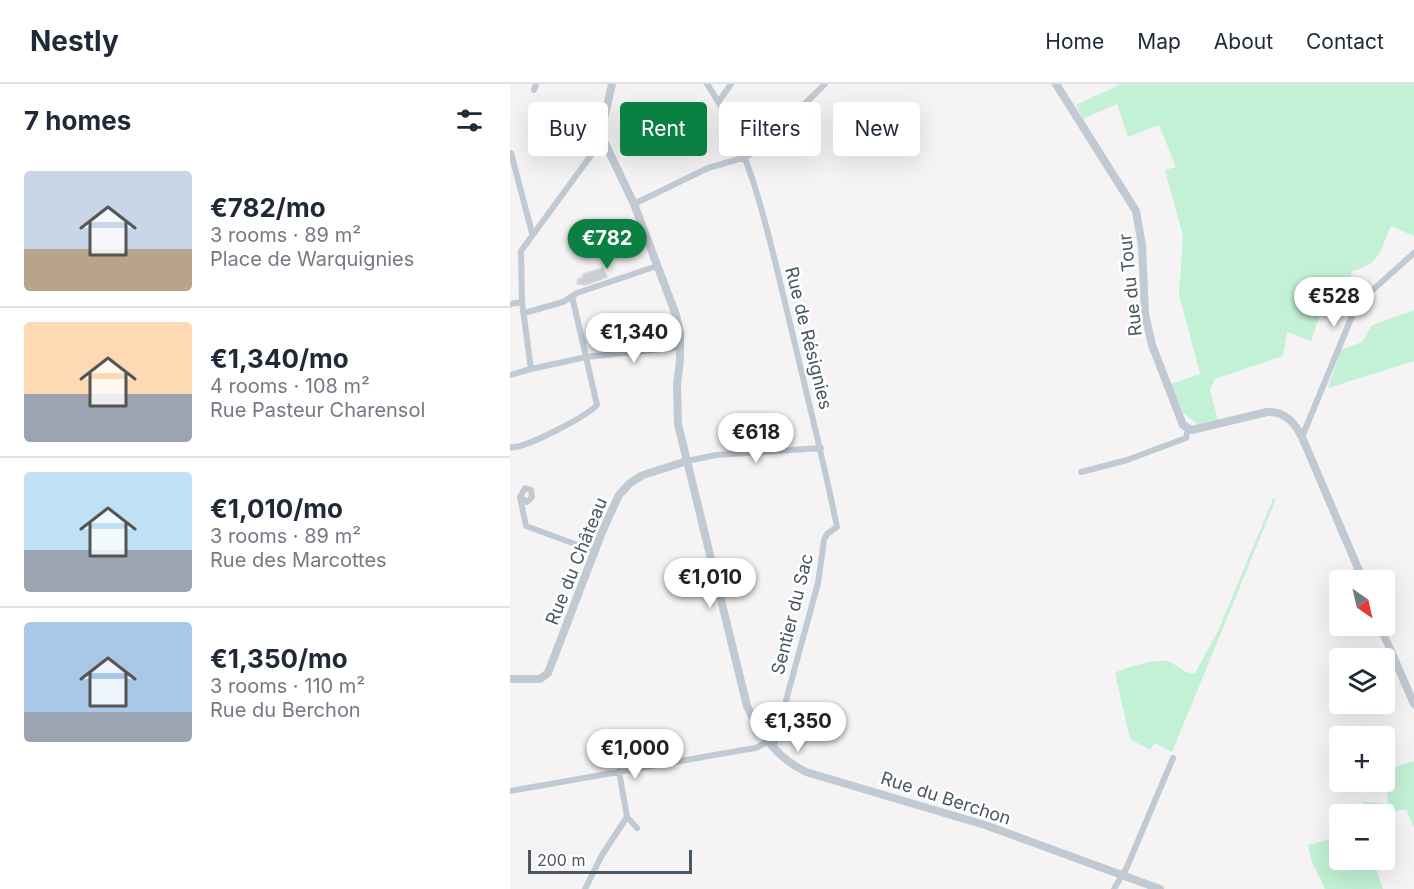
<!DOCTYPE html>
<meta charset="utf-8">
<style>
:root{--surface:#fff;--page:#f6f6f7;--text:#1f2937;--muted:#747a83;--line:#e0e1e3;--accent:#0b8043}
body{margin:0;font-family:Inter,sans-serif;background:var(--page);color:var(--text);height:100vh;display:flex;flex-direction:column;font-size:22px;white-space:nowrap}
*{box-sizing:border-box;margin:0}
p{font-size:20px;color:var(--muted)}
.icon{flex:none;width:33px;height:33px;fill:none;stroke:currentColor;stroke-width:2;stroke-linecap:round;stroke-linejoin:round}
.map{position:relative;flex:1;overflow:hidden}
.panel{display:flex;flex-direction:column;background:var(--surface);width:510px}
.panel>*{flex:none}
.guide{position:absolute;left:18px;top:18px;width:570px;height:54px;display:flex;gap:12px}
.needle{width:39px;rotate:146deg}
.controls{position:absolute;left:819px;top:486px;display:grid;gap:12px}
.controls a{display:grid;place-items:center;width:66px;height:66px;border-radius:6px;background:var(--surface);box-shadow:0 6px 24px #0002;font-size:30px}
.scale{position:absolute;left:18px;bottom:15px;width:164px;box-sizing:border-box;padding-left:6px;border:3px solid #4a5661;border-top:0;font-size:16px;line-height:21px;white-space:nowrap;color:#4a5661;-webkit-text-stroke:4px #fff;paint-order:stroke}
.price{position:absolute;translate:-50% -51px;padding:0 14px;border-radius:21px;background:#fff;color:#222;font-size:20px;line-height:39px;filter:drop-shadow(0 2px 3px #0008)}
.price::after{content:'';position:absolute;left:50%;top:36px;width:18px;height:14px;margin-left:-9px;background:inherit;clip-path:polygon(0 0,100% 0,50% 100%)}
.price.current{background:var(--accent);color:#fff}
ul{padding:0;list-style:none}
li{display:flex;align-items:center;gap:18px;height:150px;padding:0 24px}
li+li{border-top:2px solid var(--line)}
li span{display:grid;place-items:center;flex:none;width:168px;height:120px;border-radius:6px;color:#555}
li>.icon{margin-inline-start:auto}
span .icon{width:72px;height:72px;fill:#fffc;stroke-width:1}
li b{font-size:26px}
h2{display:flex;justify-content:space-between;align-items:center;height:72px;padding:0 24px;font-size:26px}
.chip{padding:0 21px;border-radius:6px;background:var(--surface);box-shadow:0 6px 24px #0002;font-size:21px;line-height:54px}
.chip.current{background:var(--accent);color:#fff}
header{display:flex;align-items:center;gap:36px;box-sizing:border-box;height:84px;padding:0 30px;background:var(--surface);border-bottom:2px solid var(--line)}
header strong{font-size:28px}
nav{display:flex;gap:33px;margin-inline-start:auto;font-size:21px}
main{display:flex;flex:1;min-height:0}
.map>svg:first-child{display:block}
</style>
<header>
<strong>Nestly</strong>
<nav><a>Home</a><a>Map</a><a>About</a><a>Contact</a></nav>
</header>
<main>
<section class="panel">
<h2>7 homes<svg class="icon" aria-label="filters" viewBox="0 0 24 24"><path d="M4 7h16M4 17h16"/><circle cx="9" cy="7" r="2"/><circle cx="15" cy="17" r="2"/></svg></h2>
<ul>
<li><span style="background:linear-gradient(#c9d6e8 65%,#b9a48a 0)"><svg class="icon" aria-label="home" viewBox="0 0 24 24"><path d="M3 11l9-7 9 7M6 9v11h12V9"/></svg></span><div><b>€782/mo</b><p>3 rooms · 89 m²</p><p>Place de Warquignies</p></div></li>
<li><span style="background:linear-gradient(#ffd9b3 60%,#9aa5b1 0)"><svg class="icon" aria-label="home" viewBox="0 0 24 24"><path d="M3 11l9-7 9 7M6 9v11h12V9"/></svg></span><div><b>€1,340/mo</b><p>4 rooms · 108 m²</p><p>Rue Pasteur Charensol</p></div></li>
<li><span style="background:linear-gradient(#bfe0f5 65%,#9aa5b1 0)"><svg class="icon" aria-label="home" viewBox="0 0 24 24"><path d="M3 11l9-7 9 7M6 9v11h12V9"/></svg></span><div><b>€1,010/mo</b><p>3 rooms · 89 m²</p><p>Rue des Marcottes</p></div></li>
<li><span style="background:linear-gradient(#a9c7e8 75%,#9aa5b1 0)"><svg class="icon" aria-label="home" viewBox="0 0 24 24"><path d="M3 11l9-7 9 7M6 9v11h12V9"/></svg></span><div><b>€1,350/mo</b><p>3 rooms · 110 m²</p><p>Rue du Berchon</p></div></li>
</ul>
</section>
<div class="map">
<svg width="904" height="805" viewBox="0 0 904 805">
<rect width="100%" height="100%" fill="#f5f3f3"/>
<path fill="#c3f1d5" d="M611 0H904V152L881 142C870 166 870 181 842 187 839 195 841 214 839 226L814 219 801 257 777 248 773 272 705 295 700 306 708 336 687 340 672 328 661 300 690 290 669 210 673 152 655 86 666 83 649 41 618 53 607 20 573 35 566 21Z
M904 226V277L818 304 831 266 852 258 862 241Z
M763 415H766L662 668 644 659 640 666 620 655 605 589C614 584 651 573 660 578 670 583 673 590 685 589L708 547Z
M904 677V744L896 725 873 730H854L853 718 878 720 875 686Z
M829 753 830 776H865H863L873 805H815L802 778 798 761Z"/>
<path fill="#cdcfd5" stroke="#d7d9de" stroke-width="1.5" d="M93 184 97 193 76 201 67 200 68 195 73 193V190Z"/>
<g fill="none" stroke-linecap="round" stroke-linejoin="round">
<path stroke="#c1cad2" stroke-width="6" d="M197 0C244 69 259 155 279 235 295 304 313 373 327 443L317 450 314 456 308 499 263 664
M24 6 26 0
M209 17 221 0
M1 69 22 149
M124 120 198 84 236 73 249 64 315 0
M0 220 12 218
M14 229 53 218 67 209 147 182
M21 285 76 273 171 263
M0 291 21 285 12 218 11 167 93 55
M792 353 847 220 904 169
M0 363C13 366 77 332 87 321L62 212
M177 377 206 371 311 364
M571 388 617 376 676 354 678 345
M10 413 17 418 22 413 21 406 15 404 10 413 16 442 84 467
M109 687 117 733 127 744
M0 707 233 666 246 664 258 657
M75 805 92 771 117 733
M604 805 617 783 663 674"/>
<path stroke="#c1cad2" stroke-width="8" d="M102 0 93 39V55L124 120 166 231 170 250V277L167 300 168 340 237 622C251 651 267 674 296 688L475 741 650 805
M546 0 626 127 632 161 635 230 642 261 673 341 682 346 757 328C775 327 784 338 792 353L853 496
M870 542 904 620
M0 595H30L38 589 92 448 109 411 120 399 133 391 177 377"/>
</g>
<g text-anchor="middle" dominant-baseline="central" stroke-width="5" stroke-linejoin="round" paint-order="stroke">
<g font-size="18" fill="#4a5661" stroke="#fff">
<text transform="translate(620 201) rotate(-96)">Rue du Tour</text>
<text transform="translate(299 254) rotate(76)">Rue de Résignies</text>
<text transform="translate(66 477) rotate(-68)">Rue du Château</text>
<text transform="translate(282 530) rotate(-76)">Sentier du Sac</text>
<text transform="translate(436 714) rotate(18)">Rue du Berchon</text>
</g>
</g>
</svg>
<div class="controls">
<a><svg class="needle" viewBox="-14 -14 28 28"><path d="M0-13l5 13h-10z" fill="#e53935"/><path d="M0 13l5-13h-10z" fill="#747a83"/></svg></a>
<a><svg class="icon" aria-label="layers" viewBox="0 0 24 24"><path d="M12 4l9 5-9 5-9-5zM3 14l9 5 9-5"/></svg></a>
<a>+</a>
<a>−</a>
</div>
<div class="scale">200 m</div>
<b class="price current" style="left:97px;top:186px">€782</b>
<b class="price" style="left:824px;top:244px">€528</b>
<b class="price" style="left:124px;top:280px">€1,340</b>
<b class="price" style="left:246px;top:380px">€618</b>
<b class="price" style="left:200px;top:525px">€1,010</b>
<b class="price" style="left:288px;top:669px">€1,350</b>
<b class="price" style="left:125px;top:696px">€1,000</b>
<div class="guide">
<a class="chip">Buy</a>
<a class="chip current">Rent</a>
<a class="chip">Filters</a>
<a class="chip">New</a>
</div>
</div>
</main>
